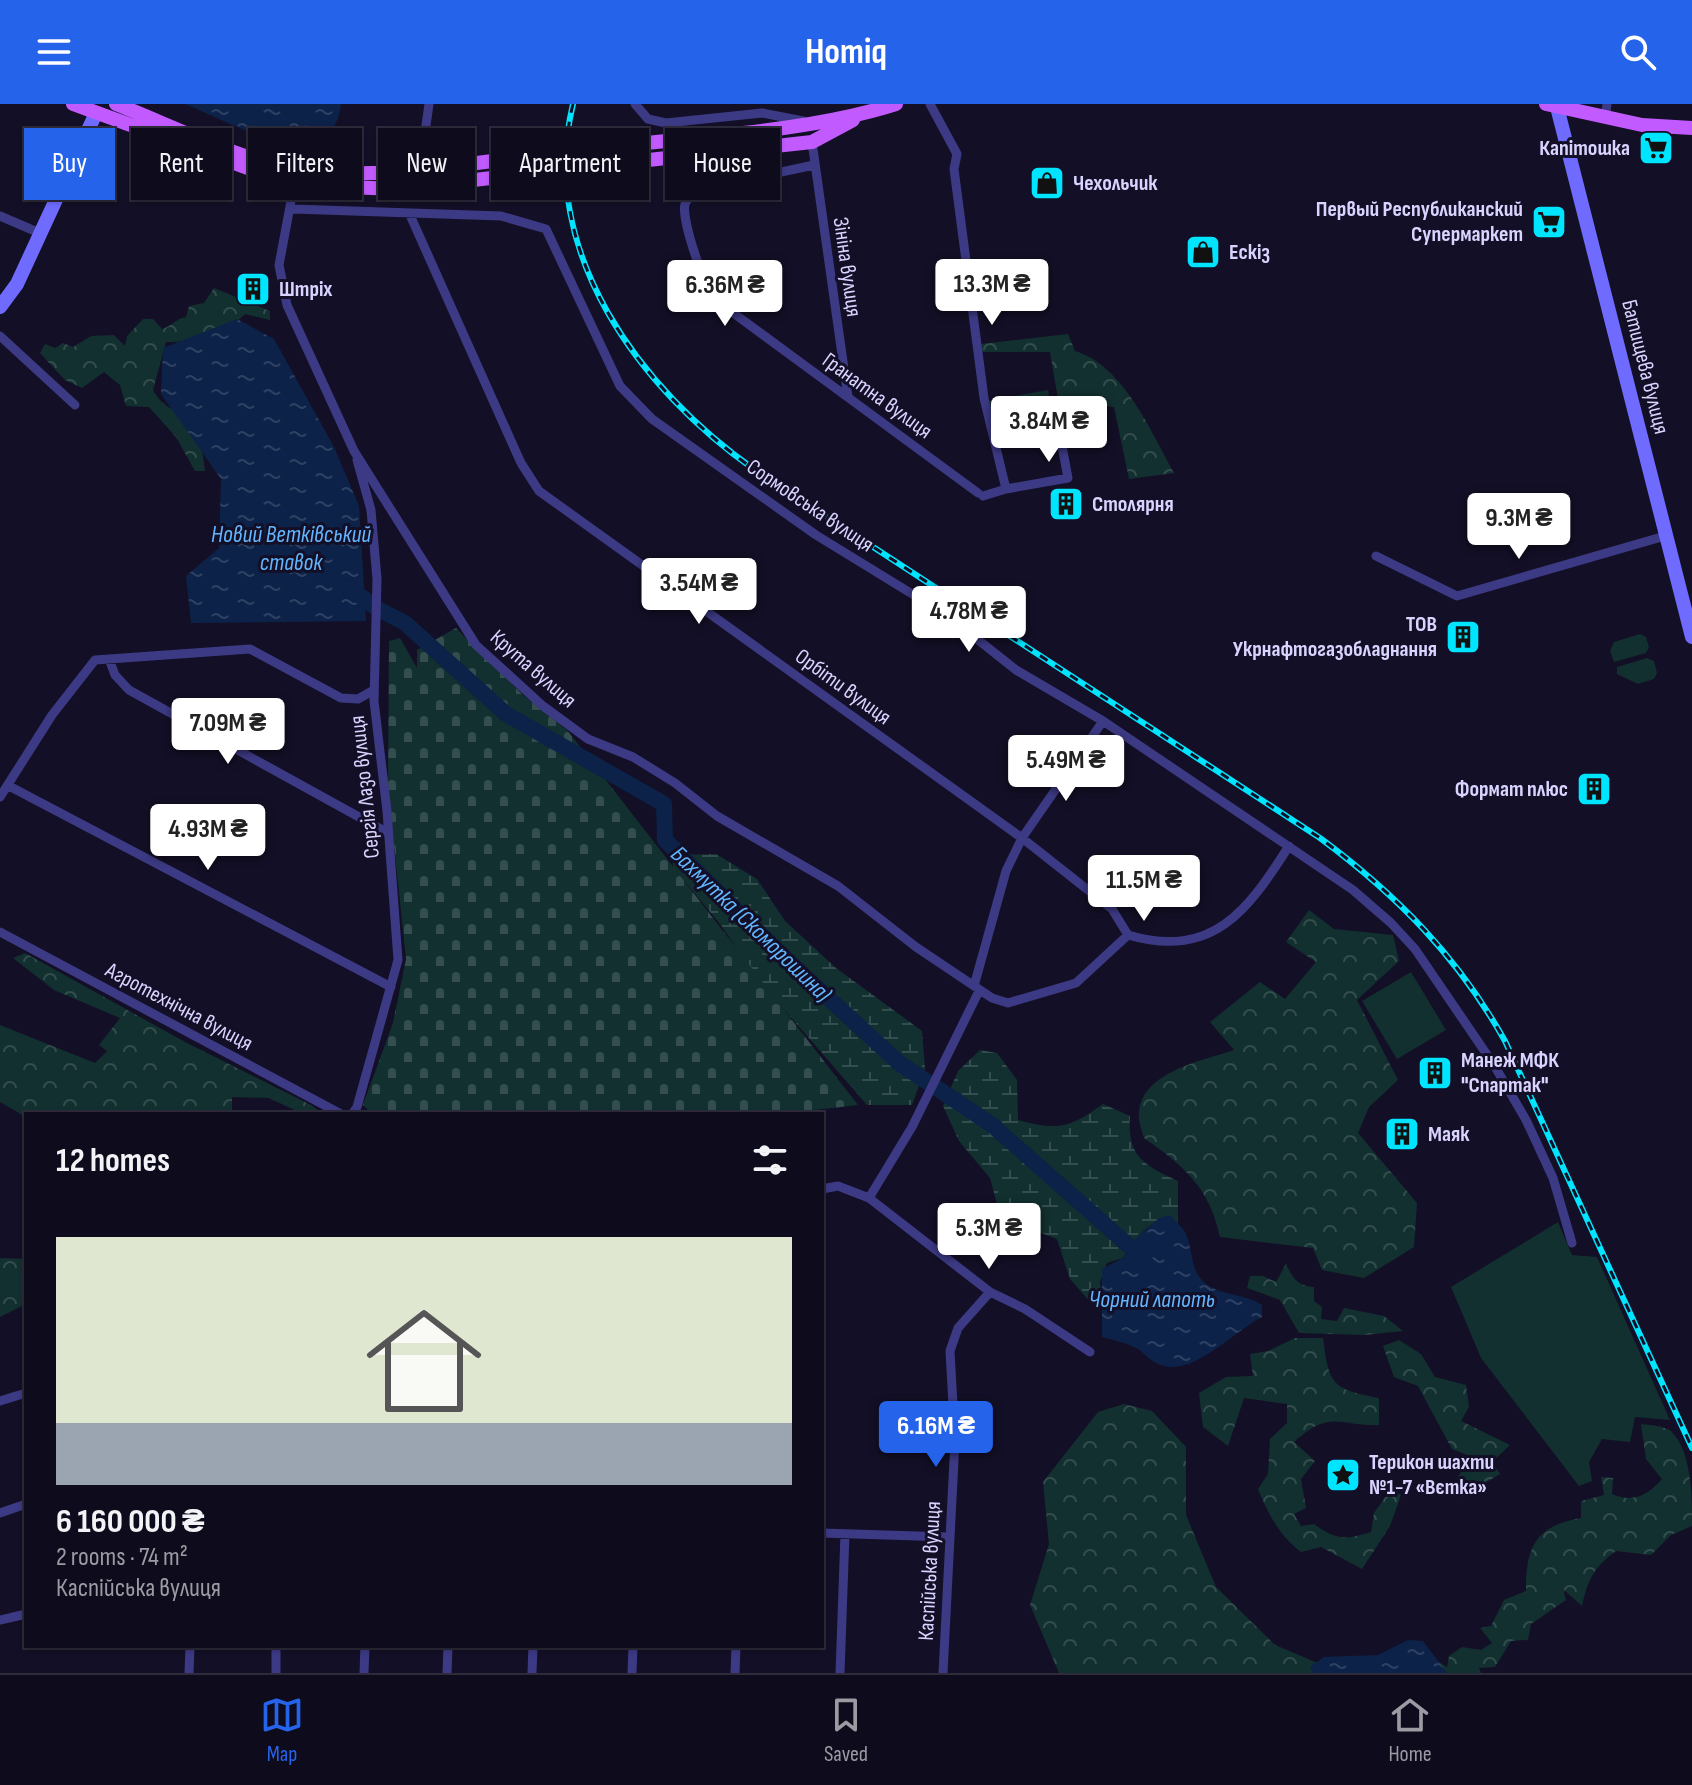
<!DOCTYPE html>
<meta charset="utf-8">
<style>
:root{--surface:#0e0b1c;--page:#171425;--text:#f1f3f6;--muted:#9b9ba3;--line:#2e2b3b;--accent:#2563eb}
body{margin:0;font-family:"Sofia Sans Condensed",sans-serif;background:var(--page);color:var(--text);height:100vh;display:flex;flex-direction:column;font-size:30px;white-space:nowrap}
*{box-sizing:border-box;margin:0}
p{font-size:26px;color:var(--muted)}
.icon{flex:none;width:44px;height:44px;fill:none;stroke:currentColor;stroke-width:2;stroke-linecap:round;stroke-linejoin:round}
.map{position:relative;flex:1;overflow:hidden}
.sheet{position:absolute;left:24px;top:1008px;width:800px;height:536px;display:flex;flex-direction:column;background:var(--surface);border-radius:0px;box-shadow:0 2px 6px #0004,0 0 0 2px var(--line)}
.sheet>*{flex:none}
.banner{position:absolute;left:24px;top:24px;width:800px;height:72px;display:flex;gap:16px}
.price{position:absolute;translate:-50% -68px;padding:0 18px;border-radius:8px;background:#fff;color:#222;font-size:26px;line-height:52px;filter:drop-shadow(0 2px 4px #0008)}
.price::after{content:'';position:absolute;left:50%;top:48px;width:24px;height:18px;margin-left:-12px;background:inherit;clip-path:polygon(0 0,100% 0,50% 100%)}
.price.on{background:var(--accent);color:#fff}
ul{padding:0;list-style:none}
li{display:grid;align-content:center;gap:16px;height:424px;padding:0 32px}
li+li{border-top:2px solid var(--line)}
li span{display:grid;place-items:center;height:248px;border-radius:0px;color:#555}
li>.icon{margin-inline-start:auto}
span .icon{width:144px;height:144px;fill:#fffc;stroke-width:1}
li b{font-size:34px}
h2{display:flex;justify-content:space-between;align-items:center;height:96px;padding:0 32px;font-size:34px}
.pill{padding:0 28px;border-radius:0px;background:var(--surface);box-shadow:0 2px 6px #0004,0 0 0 2px var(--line);font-size:28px;line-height:72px}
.pill.on{background:var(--accent);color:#fff}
header{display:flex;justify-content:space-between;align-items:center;height:104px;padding:0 32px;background:var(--accent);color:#fff;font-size:36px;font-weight:700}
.dock{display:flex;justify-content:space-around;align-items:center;height:112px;border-top:2px solid var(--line);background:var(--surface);font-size:22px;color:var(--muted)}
.dock a{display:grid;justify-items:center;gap:4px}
.dock .on{color:var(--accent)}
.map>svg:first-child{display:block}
</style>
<header><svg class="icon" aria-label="menu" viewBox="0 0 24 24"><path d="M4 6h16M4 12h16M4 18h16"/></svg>Homiq<svg class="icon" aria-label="search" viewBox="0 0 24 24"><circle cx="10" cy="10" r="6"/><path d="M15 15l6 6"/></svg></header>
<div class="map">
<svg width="1692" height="1569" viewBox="0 0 1692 1569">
<defs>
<pattern id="forest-crowns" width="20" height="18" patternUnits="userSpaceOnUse" patternTransform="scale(2)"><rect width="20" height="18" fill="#12302f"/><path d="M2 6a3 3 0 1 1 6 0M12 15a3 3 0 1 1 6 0" fill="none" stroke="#344d4e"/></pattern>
<pattern id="wetland-marsh" width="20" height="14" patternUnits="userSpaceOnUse" patternTransform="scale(2)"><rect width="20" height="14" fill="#12302f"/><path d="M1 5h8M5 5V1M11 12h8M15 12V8" fill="none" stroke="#344d4e"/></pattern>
<pattern id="cemetery-stones" width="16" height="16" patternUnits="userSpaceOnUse" patternTransform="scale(2)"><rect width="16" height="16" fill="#12302f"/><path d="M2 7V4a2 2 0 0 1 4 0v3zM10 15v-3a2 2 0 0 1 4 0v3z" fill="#344d4e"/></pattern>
<pattern id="water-ripples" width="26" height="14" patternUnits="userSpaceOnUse" patternTransform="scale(2)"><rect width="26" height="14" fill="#0c2248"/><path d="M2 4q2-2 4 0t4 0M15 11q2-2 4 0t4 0" fill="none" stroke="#2f4163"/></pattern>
</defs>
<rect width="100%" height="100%" fill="#130f26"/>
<path fill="#12302f" d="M1640 530 1646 533 1649 543 1646 549 1614 558 1610 547 1614 538Z
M1647 554 1654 557 1657 569 1654 575 1638 580 1617 570V563Z
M1411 868 1446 926 1397 955 1362 897Z
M1558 1118 1572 1151 1597 1153 1670 1316 1635 1313 1630 1338 1602 1335 1589 1358 1592 1377 1579 1382 1481 1254 1451 1183Z"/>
<path fill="url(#forest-crowns)" d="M214 184 270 207V216L245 210C222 232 197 238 166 238L153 286C161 300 167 302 180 310 199 322 203 347 205 367H195L176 333 149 303 126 302 120 281 104 268 82 284 65 276 40 249 45 240 55 244 63 239 73 243 91 232 114 231 125 242 127 232 143 215H153L162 225C172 222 175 215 186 213L189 202 204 199Z
M1068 230 1075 247C1124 262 1151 328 1174 369L1129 375 1114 303 1088 300 1087 296 1059 301 1050 248H982L981 240Z
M1048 286 1052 312 994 321 988 297Z
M1309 806 1334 825 1393 831 1399 857 1357 896 1398 976 1369 1003 1358 1029 1417 1099 1414 1143 1364 1174 1322 1166 1313 1144 1220 1133C1209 1083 1185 1063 1144 1034 1142 1027 1138 1016 1139 1009 1142 967 1203 957 1234 946L1210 918 1260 878 1285 895 1316 858 1286 838Z
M25 849 185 938 311 1001 323 1010H303L269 994 232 993V1006L227 1010H26V1013L0 998V921L95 959 107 947 99 941 120 914 54 886 13 854Z
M0 1154 26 1155V1200L0 1213Z
M1286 1160C1293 1175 1298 1182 1314 1183V1197L1322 1203 1321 1215 1337 1217 1344 1204 1384 1212 1403 1227 1365 1231 1299 1229 1280 1196 1247 1184 1250 1172H1263L1276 1178Z
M1295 1234H1323C1329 1281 1332 1285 1379 1294V1321C1337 1322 1331 1305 1294 1338L1315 1357 1301 1375 1306 1404 1294 1410 1301 1422 1314 1420C1335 1436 1346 1436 1371 1428L1374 1409 1391 1385 1401 1391 1390 1422 1362 1465 1321 1443 1301 1448C1279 1431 1268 1410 1258 1385L1268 1370 1270 1335 1287 1319V1300L1244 1294 1228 1342 1203 1323 1199 1289 1226 1273 1253 1272 1250 1250 1268 1247Z
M1399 1236 1421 1250 1435 1273 1466 1281 1469 1303 1461 1317 1510 1341 1492 1358 1500 1370 1461 1394 1457 1374 1472 1353 1452 1345 1418 1282 1394 1273 1383 1242Z
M1124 1300 1152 1307 1186 1343V1411L1216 1483 1275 1541 1320 1560 1366 1569H1059L1030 1501 1049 1440 1043 1378 1098 1308Z
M1641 1320C1650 1321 1664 1322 1671 1327 1692 1348 1692 1391 1692 1422L1671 1431 1651 1451 1616 1447C1594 1463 1588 1475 1582 1502L1563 1485 1566 1496 1531 1520 1528 1536 1511 1537 1495 1563 1479 1564 1481 1569H1433V1554L1447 1563 1449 1552 1462 1543 1481 1546 1492 1539 1480 1524 1491 1522 1504 1496 1526 1487C1526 1443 1535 1422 1581 1414V1397L1604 1391 1601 1373 1613 1374 1612 1390C1633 1399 1647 1392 1662 1375L1646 1355Z"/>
<path fill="url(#wetland-marsh)" d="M716 750 757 775 785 817 836 864 922 927 925 965 912 1001H867L755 872 720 820 673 763 672 751Z
M980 946 997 949 1017 976 1018 1016C1058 1027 1070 1024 1103 1000L1130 1012C1127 1053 1144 1061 1178 1077V1121L1170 1112C1149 1117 1133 1136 1123 1154L1107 1159 1100 1178 1101 1186 1091 1199 1070 1175 1057 1135 1020 1121 998 1104 990 1074 959 1037 943 1002 958 967Z"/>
<path fill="url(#cemetery-stones)" d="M456 524 522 590 567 626 858 1001 781 1010H372L363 1001 393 919 406 855 388 684 389 537 400 534 417 564V546Z"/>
<path fill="url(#water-ripples)" d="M185 0H341C332 79 226 16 185 0Z
M237 215 274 235 334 343 359 402 366 517 191 519 186 472 219 444 221 375 161 290 163 244Z
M1170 1111C1175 1117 1183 1123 1186 1130 1194 1149 1189 1169 1209 1182 1226 1192 1245 1190 1262 1201V1213C1232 1228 1192 1275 1158 1260 1151 1257 1145 1250 1138 1245 1127 1239 1114 1236 1102 1233V1165L1123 1154 1134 1136 1159 1114Z
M1408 1536 1423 1537 1447 1569H1313L1310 1563 1324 1553 1378 1551Z"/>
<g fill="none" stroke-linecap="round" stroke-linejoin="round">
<path stroke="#0c2248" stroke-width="16" d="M348 483 378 505 405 519 506 610 664 700 665 736 787 856 899 959 992 1021 1145 1156"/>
<path stroke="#312d47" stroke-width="14" stroke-dasharray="14 7" stroke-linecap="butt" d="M556 49 592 45
M558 66 594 62"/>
<path stroke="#3d3a85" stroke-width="9" d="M635 0 648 15 666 19 762 9 803 17
M930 0 957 50 954 65 984 294 1006 385 983 392
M1605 14 1607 0
M812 38 848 293
M814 61 698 86C693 90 687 94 685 100 681 115 705 187 717 197L978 389
M420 64 429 0
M294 81 279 161 287 201 354 347 476 541 543 602 588 635 633 653 675 679 717 712 838 782 916 843 992 894 1008 899 1076 879 1128 831C1213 856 1248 806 1289 742
M293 105 501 112 546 125 620 282 652 315 816 431 948 512 1016 566 1103 617 1353 786 1391 819 1415 845 1494 961 1526 1016 1553 1074 1572 1139
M410 111 521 359 539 387 1022 734 1112 805 1128 831
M0 112 42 130
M0 232 75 301
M1006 385 1068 374 1056 310
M1376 452 1457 492 1665 432
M109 555 115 571 129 586 388 729
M9 682 391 883
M0 693 52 611 95 556 250 545 341 594 358 595 374 586
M0 828 341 1010
M974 882 1006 767 1022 734 1103 617
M352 1010 357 1003 398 856 387 707 374 597 377 475 371 406 357 356
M822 1085 838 1082 869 1094 990 1188 1025 1205 1090 1248
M869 1094 912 1023 979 887
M0 1297 26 1289
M0 1409 26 1400
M822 1429 949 1433
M0 1516 26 1510
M189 1569 190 1542
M276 1569V1542
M364 1569 365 1542
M447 1569 448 1542
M532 1569 533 1542
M632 1569 633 1542
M735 1569 736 1542
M840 1569 845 1430
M943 1569 955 1337 950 1247 958 1224 990 1188"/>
<path stroke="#6f6bff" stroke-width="14" d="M1557 3 1692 533
M0 203 17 180 96 9"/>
<path stroke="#c25bff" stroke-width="14" d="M73 0 294 81 398 85 558 66
M116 0C170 21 244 58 300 66 384 77 472 58 556 49
M1546 0 1642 21 1692 24
M592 45C689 33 804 29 896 0
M594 62 812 38 853 16"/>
<g stroke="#00e5ff" stroke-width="6">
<path id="rail" d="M573 0C537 148 641 286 755 366L1320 734C1397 791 1458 853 1505 937L1692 1344"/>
</g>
<use href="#rail" stroke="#130f26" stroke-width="3" stroke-dasharray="9" stroke-linecap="butt"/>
</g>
<defs>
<g id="supermarket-square" transform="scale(1.8)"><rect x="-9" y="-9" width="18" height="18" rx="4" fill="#00e5ff" stroke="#130f26"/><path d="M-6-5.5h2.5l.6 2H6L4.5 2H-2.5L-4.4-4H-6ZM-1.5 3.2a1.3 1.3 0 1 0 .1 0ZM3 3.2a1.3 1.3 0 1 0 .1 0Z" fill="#111"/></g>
<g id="shop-square" transform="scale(1.8)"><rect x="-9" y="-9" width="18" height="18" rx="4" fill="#00e5ff" stroke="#130f26"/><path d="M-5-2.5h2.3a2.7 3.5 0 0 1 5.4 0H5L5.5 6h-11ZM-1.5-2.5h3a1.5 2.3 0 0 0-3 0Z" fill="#111"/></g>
<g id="building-square" transform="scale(1.8)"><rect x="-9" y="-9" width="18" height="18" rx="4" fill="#00e5ff" stroke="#130f26"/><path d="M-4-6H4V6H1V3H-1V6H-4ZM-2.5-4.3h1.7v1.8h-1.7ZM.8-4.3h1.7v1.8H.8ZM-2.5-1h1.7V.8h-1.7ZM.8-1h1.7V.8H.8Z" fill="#111"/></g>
<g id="sight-square" transform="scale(1.8)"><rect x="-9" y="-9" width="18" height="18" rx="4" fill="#00e5ff" stroke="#130f26"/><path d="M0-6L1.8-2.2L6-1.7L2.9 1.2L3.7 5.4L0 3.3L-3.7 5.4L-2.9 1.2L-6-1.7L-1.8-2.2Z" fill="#111"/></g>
</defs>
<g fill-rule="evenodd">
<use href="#supermarket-square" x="1656" y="44"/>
<use href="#shop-square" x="1047" y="79"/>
<use href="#supermarket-square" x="1549" y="118"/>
<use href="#shop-square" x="1203" y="148"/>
<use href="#building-square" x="253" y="185"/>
<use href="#building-square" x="1066" y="400"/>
<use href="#building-square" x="1463" y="533"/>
<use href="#building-square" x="1594" y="685"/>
<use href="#building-square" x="1435" y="969"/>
<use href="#building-square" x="1402" y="1030"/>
<use href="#sight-square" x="1343" y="1371"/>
</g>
<g text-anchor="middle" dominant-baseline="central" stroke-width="6" stroke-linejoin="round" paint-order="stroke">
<g font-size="22" font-weight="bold" fill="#d9d4ff" stroke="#130f26" text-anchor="start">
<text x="1630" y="44" text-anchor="end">Капітошка</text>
<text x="1073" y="79">Чехольчик</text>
<text x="1523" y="105" text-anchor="end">Первый Республиканский<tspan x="1523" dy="25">Супермаркет</tspan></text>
<text x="1229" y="148">Ескіз</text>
<text x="279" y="185">Штріх</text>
<text x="1092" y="400">Столярня</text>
<text x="1437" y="520" text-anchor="end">ТОВ<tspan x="1437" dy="25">Укрнафтогазобладнання</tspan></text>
<text x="1568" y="685" text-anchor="end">Формат плюс</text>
<text x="1461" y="956">Манеж МФК<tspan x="1461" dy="25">"Спартак"</tspan></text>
<text x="1428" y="1030">Маяк</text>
<text x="1369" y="1358">Терикон шахти<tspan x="1369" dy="25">№1-7 «Вєтка»</tspan></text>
</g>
<g font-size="22" fill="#d9d4ff" stroke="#130f26">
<text transform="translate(847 163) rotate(82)">Зініна вулиця</text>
<text transform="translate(1645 263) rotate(76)">Батищева вулиця</text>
<text transform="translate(877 292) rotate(36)">Гранатна вулиця</text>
<text transform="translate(810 402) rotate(34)">Сормовська вулиця</text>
<text transform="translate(533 565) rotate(41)">Крута вулиця</text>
<text transform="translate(843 583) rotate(36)">Орбіти вулиця</text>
<text transform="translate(365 683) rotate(-96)">Сергія Лазо вулиця</text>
<text transform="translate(179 903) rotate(28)">Агротехнічна вулиця</text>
<text transform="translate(930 1467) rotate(-87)">Каспійська вулиця</text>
</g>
<g font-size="24" font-style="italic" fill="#62b6ff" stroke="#130f26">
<text x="291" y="430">Новий Ветківський<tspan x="291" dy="28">ставок</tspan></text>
<text transform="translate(751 820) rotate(44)">Бахмутка (Скоморошина)</text>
<text x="1152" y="1195">Чорний лапоть</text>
</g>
</g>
</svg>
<b class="price" style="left:992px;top:223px">13.3M ₴</b>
<b class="price" style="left:725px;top:224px">6.36M ₴</b>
<b class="price" style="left:1049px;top:360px">3.84M ₴</b>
<b class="price" style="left:1519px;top:457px">9.3M ₴</b>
<b class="price" style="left:699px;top:522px">3.54M ₴</b>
<b class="price" style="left:969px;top:550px">4.78M ₴</b>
<b class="price" style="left:228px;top:662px">7.09M ₴</b>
<b class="price" style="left:1066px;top:699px">5.49M ₴</b>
<b class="price" style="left:208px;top:768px">4.93M ₴</b>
<b class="price" style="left:1144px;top:819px">11.5M ₴</b>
<b class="price" style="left:989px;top:1167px">5.3M ₴</b>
<b class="price on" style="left:936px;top:1365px">6.16M ₴</b>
<div class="banner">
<a class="pill on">Buy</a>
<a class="pill">Rent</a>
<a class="pill">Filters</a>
<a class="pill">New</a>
<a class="pill">Apartment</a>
<a class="pill">House</a>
</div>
<section class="sheet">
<h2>12 homes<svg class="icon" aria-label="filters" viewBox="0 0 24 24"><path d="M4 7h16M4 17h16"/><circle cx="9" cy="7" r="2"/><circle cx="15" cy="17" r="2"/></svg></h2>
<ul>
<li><span style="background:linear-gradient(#dfe7d0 75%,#9aa5b1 0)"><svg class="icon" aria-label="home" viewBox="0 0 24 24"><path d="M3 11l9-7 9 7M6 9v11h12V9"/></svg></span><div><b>6 160 000 ₴</b><p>2 rooms · 74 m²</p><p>Каспійська вулиця</p></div></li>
</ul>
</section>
</div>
<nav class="dock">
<a class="on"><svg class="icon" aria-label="map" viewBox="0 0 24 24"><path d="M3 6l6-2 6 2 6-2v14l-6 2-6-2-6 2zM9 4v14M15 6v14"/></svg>Map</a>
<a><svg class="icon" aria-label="saved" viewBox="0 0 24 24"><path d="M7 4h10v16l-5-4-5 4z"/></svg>Saved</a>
<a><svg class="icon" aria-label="home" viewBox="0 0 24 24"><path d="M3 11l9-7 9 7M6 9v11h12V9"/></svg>Home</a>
</nav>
